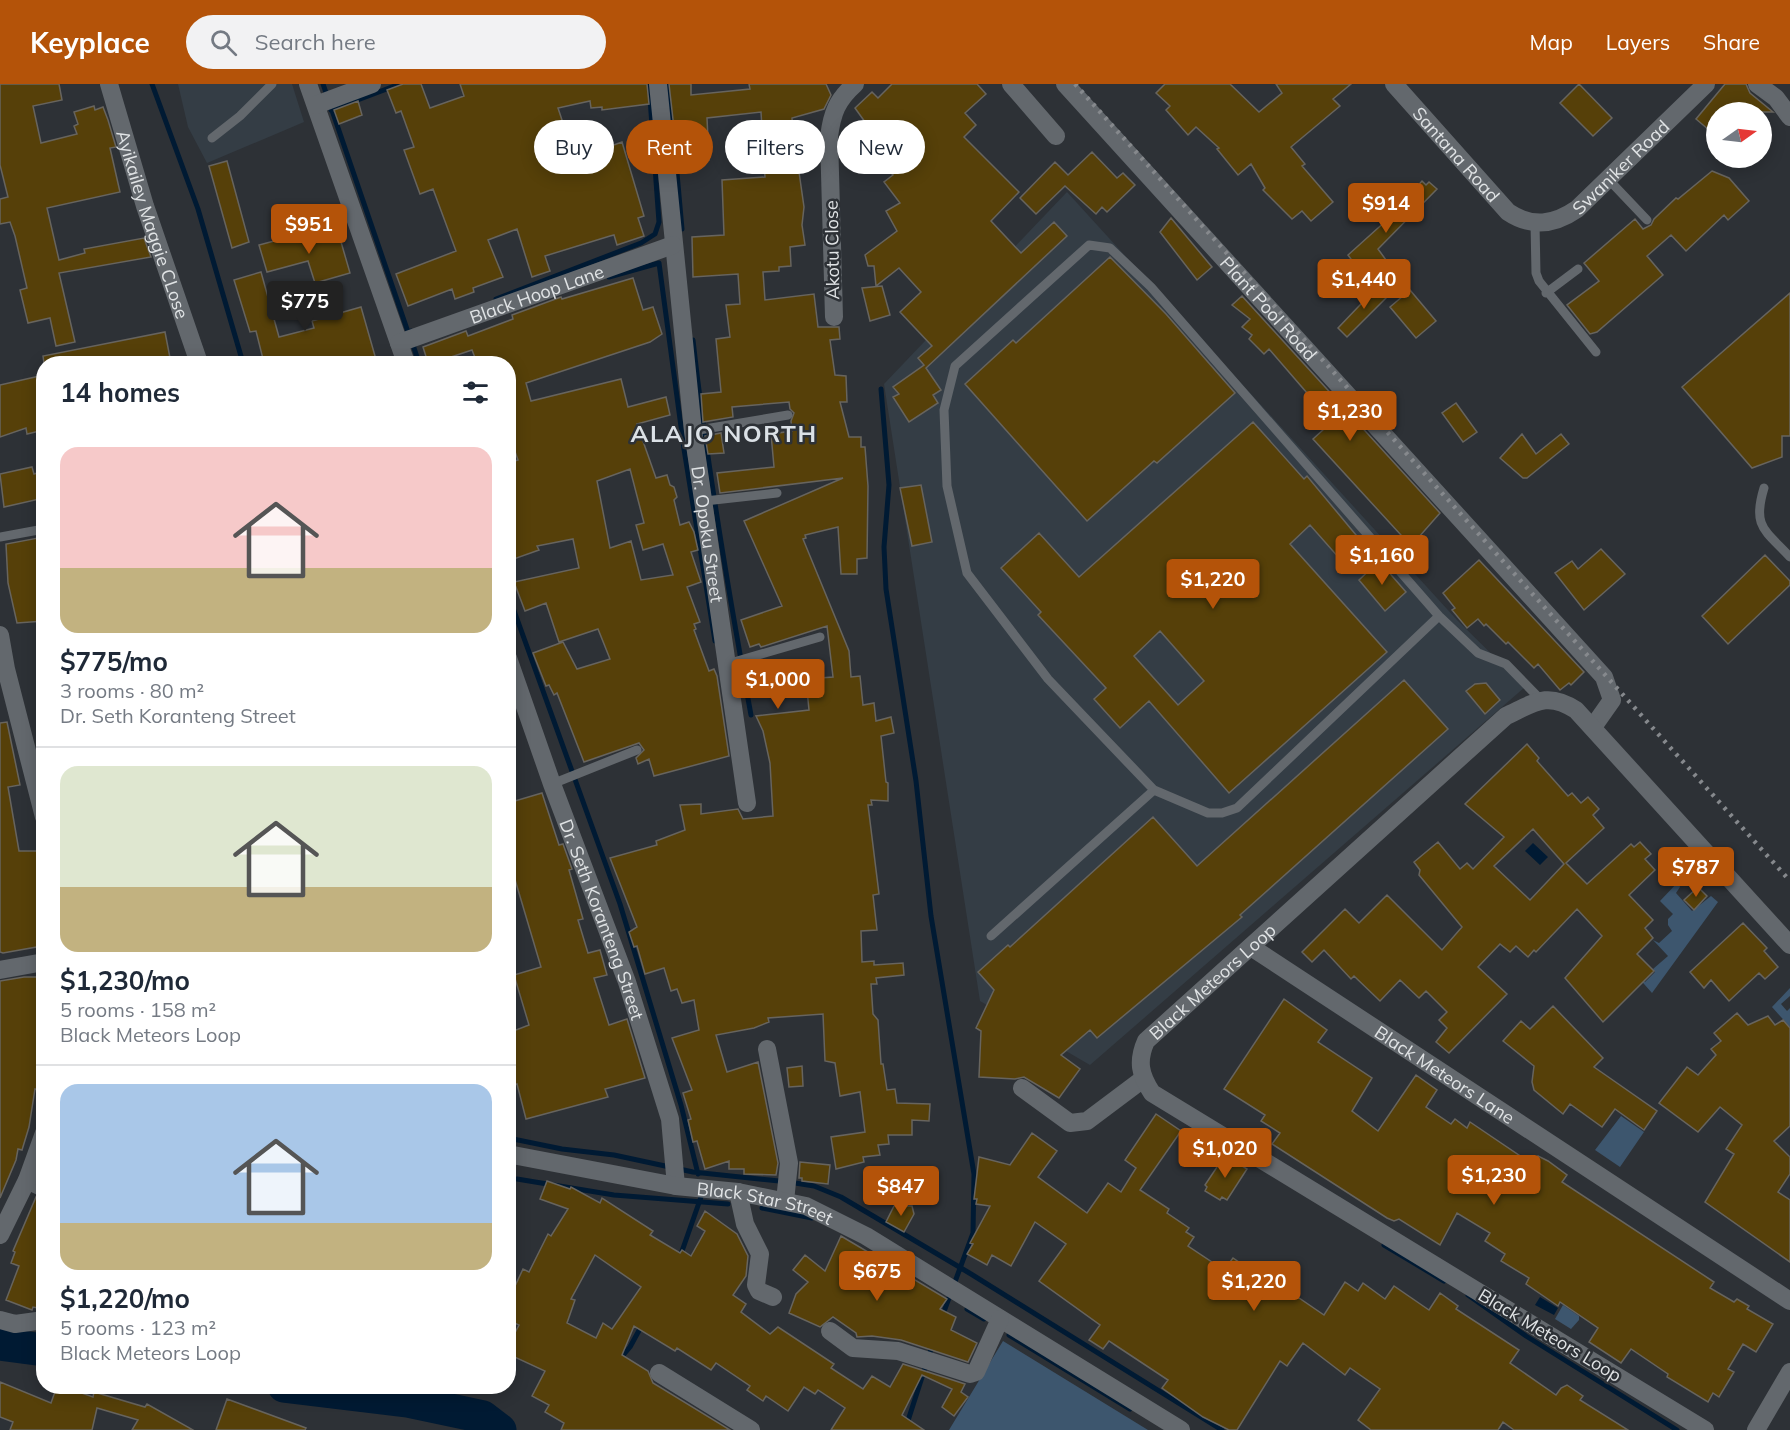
<!DOCTYPE html>
<meta charset="utf-8">
<style>
:root{--surface:#fff;--page:#f2f2f3;--text:#1f2937;--muted:#747a83;--line:#e0e1e3;--accent:#b45309}
body{margin:0;font-family:Mulish,sans-serif;background:var(--page);color:var(--text);height:100vh;display:flex;flex-direction:column;font-size:22px;white-space:nowrap}
*{box-sizing:border-box;margin:0}
p{font-size:20px;color:var(--muted)}
.icon{flex:none;width:33px;height:33px;fill:none;stroke:currentColor;stroke-width:2;stroke-linecap:round;stroke-linejoin:round}
.map{position:relative;flex:1;overflow:hidden}
.side{position:absolute;left:36px;top:272px;width:480px;height:1038px;display:flex;flex-direction:column;background:var(--surface);border-radius:24px;box-shadow:0 3px 15px #0003}
.side>*{flex:none}
.hud{position:absolute;left:534px;top:36px;width:570px;height:54px;display:flex;gap:12px}
.needle{width:39px;rotate:76deg}
.controls{position:absolute;left:1706px;top:18px;display:grid;gap:12px}
.controls a{display:grid;place-items:center;width:66px;height:66px;border-radius:50%;background:var(--surface);box-shadow:0 3px 15px #0003;font-size:30px}
.price{position:absolute;translate:-50% -51px;padding:0 14px;border-radius:6px;background:var(--accent);color:#fff;font-size:20px;line-height:39px;filter:drop-shadow(0 2px 3px #0008)}
.price::after{content:'';position:absolute;left:50%;top:36px;width:18px;height:14px;margin-left:-9px;background:inherit;clip-path:polygon(0 0,100% 0,50% 100%)}
.price.on{background:#222;color:#fff}
ul{padding:0;list-style:none}
li{display:grid;align-content:center;gap:12px;height:318px;padding:0 24px}
li+li{border-top:2px solid var(--line)}
li span{display:grid;place-items:center;height:186px;border-radius:18px;color:#555}
li>.icon{margin-inline-start:auto}
span .icon{width:108px;height:108px;fill:#fffc;stroke-width:1}
li b{font-size:26px}
h2{display:flex;justify-content:space-between;align-items:center;height:72px;padding:0 24px;font-size:26px}
.pill{padding:0 21px;border-radius:27px;background:var(--surface);box-shadow:0 3px 15px #0003;font-size:21px;line-height:54px}
.pill.on{background:var(--accent);color:#fff}
header{display:flex;align-items:center;gap:36px;box-sizing:border-box;height:84px;padding:0 30px;background:var(--accent);color:#fff}
header strong{font-size:28px}
nav{display:flex;gap:33px;margin-inline-start:auto;font-size:21px}
.search{width:420px;height:54px;background:var(--page);display:flex;align-items:center;gap:15px;box-sizing:border-box;padding:0 21px;border-radius:33px;color:var(--muted);font-size:22px}
.map>svg:first-child{display:block}
</style>
<header>
<strong>Keyplace</strong>
<div class="search"><svg class="icon" aria-label="search" viewBox="0 0 24 24"><circle cx="10" cy="10" r="6"/><path d="M15 15l6 6"/></svg>Search here</div>
<nav><a>Map</a><a>Layers</a><a>Share</a></nav>
</header>
<div class="map">
<svg width="1790" height="1346" viewBox="0 0 1790 1346">
<rect width="100%" height="100%" fill="#2d3136"/>
<path fill="#343d45" d="M178 0H292L304 38 207 79 188 43Z
M1067 108 1457 536 1525 603 1090 981 980 917 884 300Z"/>
<path fill="#3d566e" d="M1678 798 1680 803 1676 809 1692 827 1711 812 1718 818 1652 909 1629 883 1645 898 1655 888 1653 885 1668 872 1653 856 1659 859 1672 847 1668 841V835L1673 830 1660 817Z
M1790 904V912L1781 920 1787 927 1790 924V943L1772 923Z
M1621 1032 1644 1048 1620 1083 1595 1066Z
M1563 1221 1579 1232V1236L1571 1245 1555 1235Z
M1003 1257 1148 1346H949Z"/>
<path fill="#001a33" d="M1533 759 1548 773 1540 781 1525 767Z
M1540 1213 1558 1224 1554 1231 1535 1221Z"/>
<g fill="none" stroke-linecap="round" stroke-linejoin="round">
<path stroke="#001a33" stroke-width="5" d="M152 0 198 125 243 279
M323 0 408 248 411 247
M669 0 682 145
M331 26 400 0
M609 193 659 179 684 365 715 557
M496 215 641 159 655 150 659 138 649 0
M693 256C707 382 728 506 751 631
M416 260 413 261 419 279
M881 305 889 401 884 463 886 505 916 697 931 832 974 1090 973 1149 942 1233
M508 510 620 820 681 1021 698 1090
M508 1054 562 1065 614 1071 693 1088 789 1098 814 1102 841 1113 971 1190 1222 1346
M517 1095 614 1111 728 1120
M762 1124 812 1134
M1384 1161 1444 1197
M681 1170 701 1113
M1468 1211 1526 1252 1677 1346
M967 1225 984 1235
M1009 1251 1130 1325
M619 1276 630 1263 642 1241
M905 1346 933 1259"/>
<path stroke="#001a33" stroke-width="33" d="M0 1260 44 1266
M284 1302 408 1317 483 1333 500 1346"/>
</g>
<path fill="#564009" stroke="#67645e" stroke-width="1.5" fill-rule="evenodd" d="M0 0H59L62 16 33 22 41 59 77 50 74 42 78 40 74 28 94 22 95 26 103 23 108 36 116 63 110 64 120 108 47 124 59 176 85 169 84 165 144 154 151 173 59 189 75 258 56 262 50 234 28 239 20 206 27 204 15 152 10 138 0 140V115L8 113 0 81Z
M403 0H421L430 24 464 12 460 0H647L649 20 602 26V23L591 24 590 17 558 24 575 75 622 58 644 132 638 134 644 152 617 161 614 151 610 152 545 172 550 187 532 193 517 145 488 156 503 193 473 204 474 208 455 215 452 205 408 222 396 190 456 167 433 105 420 110 404 66 414 63 401 27 396 29 387 6Z
M669 0H691V11L750 5 749 0H826L831 11 824 25 792 34 794 74H797L804 123 802 141 805 161 790 163 791 182 779 183V187L763 188 765 216 814 210 818 243H839L840 255 830 256 835 291 846 292 847 318H840L849 353H861V363H865L868 402 867 474 857 475V490H841L838 443 805 451 806 454 803 455 849 567 851 593 860 592 863 621 874 619 876 637 891 633 894 649 881 652 886 698 888 699V717L871 716 872 721H868L879 810 873 811 877 846 861 847 862 878 874 877V881L903 879 904 891 876 894 877 900H871L873 930 878 936 881 980H883L887 1006 895 1005 897 1019 930 1020 929 1037 912 1036V1051H888L889 1060 878 1061 880 1071 863 1073 864 1078 836 1085 831 1053 865 1048 860 1008 840 1012 835 979 825 977 823 930 768 934 769 938 754 944 716 951 727 988 758 978 778 1079 776 1091 744 1090V1085H729V1077L705 1085 697 1057 693 1058 688 1036 691 1035 683 1009 692 1006 672 954 699 946 694 916 682 919 677 905 671 907 664 884 645 890 637 862 634 863 629 848 637 843 610 774 657 761 656 757 685 746 680 721 701 720V730L738 725 743 735 773 732 770 679 763 647 756 632 809 626 806 595 833 593 827 542 761 563 759 560 750 563 741 536 782 522 744 437 843 394 720 409 717 389 774 383 771 350 792 347 791 337 794 329 790 325 789 318 732 323 733 333 703 338 701 310 721 308 716 255 730 253 726 221 740 220 738 190 693 193 692 153 724 151 722 96 765 93 761 28 707 34 709 76 683 77V74H679L678 62H676Z
M892 0H977L986 10 965 29 976 41 964 53 1019 108 991 137 1021 169 1054 138 1067 152 926 284 941 306 933 311 938 319 909 338 893 313 899 310 893 303 924 281 918 274 932 262 900 228 921 208 899 184 876 202 874 182H868L865 171 897 147 886 127 900 119 884 98 893 91 877 73 885 66 855 24 872 8 878 14Z
M1165 0H1230L1259 28 1282 9 1276 0H1351L1333 15 1340 22 1291 63 1305 80 1302 82 1333 118 1311 137 1302 127 1292 135 1263 106 1265 104 1251 80 1238 91 1217 65 1219 64 1196 43 1188 51 1166 26 1170 22 1156 9Z
M1579 0 1612 34 1593 52 1560 19Z
M1725 0H1746L1750 9 1773 28H1716V52L1696 35Z
M358 17 362 31 339 40 334 26Z
M1092 68 1117 94 1123 89 1135 101 1107 128 1102 123 1096 130 1065 102 1036 130 1020 114 1055 78 1068 91Z
M227 77 249 158 232 164 209 82Z
M1712 87 1729 94 1749 117 1728 136 1724 131 1686 167 1671 151 1647 172 1663 191 1597 248 1590 250 1567 221 1599 197 1584 179 1635 135 1643 145 1651 141 1654 135 1676 114 1678 115Z
M1422 97 1426 101 1429 98 1437 105 1378 165 1386 176 1364 198 1346 179 1351 175 1348 171 1408 117 1406 115Z
M1171 134 1212 183 1197 196 1160 148Z
M337 144 350 189 315 199 308 177 267 188 259 161 293 152 294 156Z
M1110 173 1166 230 1235 309 1157 379 1154 377 1087 437 965 300 1013 256 1016 259Z
M261 188 279 253 314 244 312 237 361 223 377 279H264L256 247 250 248 234 196Z
M633 194 643 226 653 223 662 250 650 258 526 299 531 317 621 295 628 323 666 313 670 331 637 340 656 394 667 391 670 401 674 403 677 413 674 416 680 441 689 438 694 448 698 466 691 468 701 498 687 503 700 538 694 540 696 545 694 546 709 587 714 585 717 592 729 672 654 692 649 675 638 680 636 674 644 666 639 659 584 678 557 609 554 611 549 601 546 602 533 569 563 558 577 585 610 575 598 545 559 558 546 519 525 527 514 498 579 484 573 455 537 462 539 466 508 477V444L513 442 508 430V379L518 376 508 348V279H477L472 266 442 276 443 279H428L423 263 466 247 468 252 513 235 512 231 561 213 562 215ZM630 385 644 439 636 441 643 466 663 460 673 491 641 496 631 457 610 464 597 397Z
M1380 200 1390 210 1347 253 1338 244Z
M882 202 890 231 870 237 862 204Z
M1410 206 1436 237 1416 254 1390 223Z
M1790 209V352H1782V373L1752 384 1682 303Z
M1242 212 1440 429 1411 462 1313 355 1324 345 1317 338 1326 331 1269 265 1264 270 1249 255 1252 251 1242 243 1250 235 1232 221Z
M165 248 171 279H44L43 272Z
M44 291V346L27 350 26 344 0 353V301Z
M1456 319 1477 348 1463 358 1442 329Z
M1253 338 1304 395 1307 392 1361 457 1340 475 1310 441 1290 460 1387 568 1229 709 1149 617 1120 644 1094 615 1106 604 1038 531 1041 528 1001 484 1039 449 1079 493ZM1160 547 1204 597 1178 621 1134 572Z
M721 349 724 369 708 370 705 352Z
M1522 350 1536 370 1561 350 1569 360 1527 394H1523L1500 374Z
M32 383 34 390 44 387V414L4 423 0 390Z
M921 401 932 458 912 462 900 404Z
M38 454 39 459H44V537L17 539 8 499 6 460Z
M1601 465 1625 490 1584 526 1555 489 1572 477 1578 485Z
M1765 471 1790 497V501L1728 560 1702 532Z
M1479 476 1584 588 1571 601 1569 599 1560 606 1538 580 1534 584 1508 558 1506 560 1486 540 1484 542 1478 535 1467 544 1452 526 1455 524 1443 509Z
M1379 477 1406 508 1385 527 1359 496Z
M1404 596 1448 645 1240 831 1242 833 1097 954 1090 946 1061 971 1080 985 1059 1014 1024 993 1015 995 979 993 981 947 976 944 994 906 978 888 1008 861 1010 863 1153 733 1197 782Z
M1486 599 1500 616 1485 630 1466 607 1475 600Z
M7 638 20 701 8 703 19 767H39L40 796H44V853L42 862 3 869 0 868V639Z
M1527 660 1539 674 1537 677 1568 712 1572 709 1581 719 1588 713 1599 725 1593 731 1604 744 1566 779 1587 800 1631 760 1634 763 1640 758 1651 770 1645 775 1655 786 1629 811 1653 836 1645 844 1653 854 1637 870 1654 887 1603 938 1565 894 1602 852 1577 825 1536 868 1534 866 1528 873 1516 862 1510 868 1500 860 1478 883 1507 910 1449 969 1436 958 1447 944 1439 936 1447 928 1426 907 1419 914 1400 896 1380 917 1354 892 1351 895 1324 866 1312 878 1302 868 1345 825 1359 839 1387 811 1442 866 1462 843 1419 791 1420 786 1414 778 1438 758 1460 785 1467 779 1473 785 1504 753 1465 720ZM1533 745 1564 780 1530 816 1494 782Z
M542 709 559 761 563 760 572 785 569 786 583 835 578 836 588 869 600 866 607 891 594 894 609 941 627 935 645 994 605 1005 608 1013 526 1035 517 1000 508 1002V949L529 941 514 891 541 883 508 772V719Z
M1698 803 1707 812 1694 826 1684 816Z
M1743 839 1767 864 1764 867 1778 883 1765 895 1759 889 1729 917 1711 896 1704 904 1690 888Z
M24 893H44V986L40 985 39 1006 35 1005 29 1043 22 1066 18 1065 16 1076 0 1114V897Z
M1284 915 1327 946 1318 958 1372 994 1352 1027 1378 1047 1416 991 1437 1006 1426 1023 1451 1040 1455 1035 1467 1044 1470 1038 1532 1080 1538 1072 1548 1077 1567 1091 1562 1098 1714 1198 1710 1204 1734 1218 1737 1215 1749 1222 1747 1225 1773 1240 1756 1268 1743 1260 1728 1285 1734 1288 1719 1313 1713 1309 1708 1318 1667 1293 1668 1290 1631 1265 1621 1279 1589 1258 1598 1244 1560 1218 1558 1222 1526 1200 1529 1194 1501 1177 1505 1170 1485 1157 1490 1149 1457 1129 1440 1161 1399 1135 1394 1137 1387 1134 1272 1060 1280 1049 1261 1037 1265 1031 1224 1005Z
M1553 922 1603 974 1594 983 1657 1027 1644 1046 1615 1025 1602 1043 1570 1020 1563 1030 1534 1006 1532 998 1534 982 1503 957 1521 937 1530 945Z
M1737 929 1748 941 1768 932 1775 941 1783 936 1790 944V1042L1774 1057 1790 1073V1090L1778 1108 1790 1116V1178L1705 1118 1734 1070 1726 1065 1742 1041 1720 1023 1698 1048 1659 1019 1687 983 1698 991 1716 971 1711 965 1721 957 1714 949Z
M802 982 803 1002 789 1003 787 984Z
M1156 1030 1181 1047 1140 1106 1169 1125 1167 1129 1189 1144 1186 1148 1194 1153 1188 1162 1224 1186 1233 1174 1252 1187 1255 1184 1324 1231 1345 1198 1358 1207 1363 1199 1385 1215 1394 1202 1429 1226 1440 1209 1458 1222 1456 1225 1519 1266 1510 1279 1556 1311 1561 1304 1567 1301 1583 1312 1580 1316 1628 1346H1514L1503 1338 1498 1346H1371L1358 1336 1380 1305 1350 1284 1345 1291 1303 1259 1287 1282 1280 1277 1237 1346H1229L1203 1333 1162 1304 1168 1296 1115 1261 1109 1257 1103 1265 1089 1256 1100 1241 1039 1197 1066 1160 1035 1138 1011 1182 992 1171 987 1181 967 1170 973 1160 970 1159 990 1122 976 1120 977 1115H974L979 1073 1010 1081 1032 1049 1057 1067 1038 1093 1087 1129 1108 1099 1121 1108 1136 1084 1125 1076Z
M1225 1071 1247 1085 1227 1116 1222 1113 1220 1116 1205 1107 1207 1103 1205 1101Z
M800 1078 830 1081 828 1100 802 1097V1094H799Z
M547 1097 570 1105 571 1103 600 1119 602 1114 653 1147 650 1151 680 1169 682 1166 691 1172 705 1147 697 1142 705 1127 737 1150 748 1172 746 1192 733 1211 746 1220 741 1228 770 1250 778 1243 834 1280 831 1284 863 1305 872 1292 890 1303 903 1280 965 1300 961 1308 968 1313 954 1332 942 1323 952 1305 922 1291 902 1331 924 1346H831L845 1324 818 1306 815 1310 804 1303 788 1327 766 1312 763 1317 747 1306 750 1302 716 1279 711 1286 677 1264 675 1267 634 1242 622 1271 648 1287 653 1299 730 1346H561L564 1339 545 1328 549 1321 532 1312 545 1287 508 1270V1262L519 1241 508 1236V1217L523 1185 529 1188 548 1150 551 1152 568 1125 540 1115ZM595 1171 641 1203 612 1245 603 1239 596 1254 567 1239 575 1216 571 1215Z
M36 1113 44 1115V1225L33 1223 32 1226 6 1216 19 1182 11 1179 15 1168 13 1167Z
M894 1122H912L914 1130 904 1148 886 1138Z
M841 1152 947 1215 940 1225 956 1233 951 1246 977 1259 968 1278 901 1256 872 1252 857 1253 856 1249 833 1233 820 1243 789 1229 796 1210 808 1198 793 1186 805 1171 825 1187Z
M0 1298 51 1319 57 1302H62L93 1313 94 1308 145 1323 147 1320 193 1346H132L138 1336 97 1324 92 1346H10L13 1338 0 1333Z
M227 1315 306 1344 305 1346H216Z"/>
<g fill="none" stroke-linecap="round" stroke-linejoin="round">
<path stroke="#63686d" stroke-width="9" d="M212 54 240 32 272 0
M1609 96 1647 136
M1535 140 1536 189 1539 197 1596 268
M1546 209 1578 185
M693 347 788 331
M1764 404C1752 443 1765 446 1790 473
M705 417 777 409
M0 453 44 445
M1439 532 1237 724 1222 729H1208L1154 706 1048 595 967 489 947 402 944 326 955 282 1089 161 1110 164 1151 203 1439 532 1478 569 1506 580 1541 616
M727 580 820 553
M552 700 637 666
M991 852 1154 706"/>
<g stroke="#63686d" stroke-width="18">
<path id="s1" d="M109 0 145 122 199 279"/>
<path d="M308 0 406 279"/>
<path id="s2" d="M658 0 693 347 747 719"/>
<path d="M1011 0 1056 52"/>
<path id="s3" d="M1065 0 1604 593 1612 616 1593 643"/>
<path d="M1757 0 1776 14 1790 33"/>
<path d="M316 21 372 0"/>
<path d="M834 233 829 53C832 29 837 16 855 0"/>
<path id="s4" d="M399 259 673 161"/>
<path id="s5" d="M508 574 552 700 627 898 670 1035 676 1102"/>
<path id="s6" d="M1251 863 1790 1217"/>
<path d="M0 886 44 878"/>
<path d="M767 965 789 1079 785 1117"/>
<path d="M1022 1004 1070 1039 1087 1037 1143 995"/>
<path id="s7" d="M508 1070 676 1102 738 1108 806 1122 866 1152 1181 1346"/>
<path d="M27 1096 44 1104"/>
<path d="M738 1108 745 1140 760 1170 756 1201 759 1207 773 1213"/>
<path d="M0 1236 15 1240 44 1236"/>
<path d="M830 1247 853 1264 898 1267 970 1290 976 1288 1000 1235"/>
<path d="M659 1289 751 1346"/>
<path id="s8" d="M1705 1346 1152 1009C1140 991 1137 977 1146 957L1506 632C1534 619 1547 607 1576 626L1790 861"/>
<path d="M1756 1346 1790 1288"/>
</g>
<g stroke="#63686d" stroke-width="18">
<path id="s9" d="M1394 0 1508 128C1532 144 1554 141 1577 125L1706 0"/>
<path d="M0 551 6 585 44 733"/>
<path d="M0 1151 27 1096 44 1049"/>
</g>
<path stroke="#86898d" stroke-width="4.5" stroke-dasharray="3 6" stroke-linecap="butt" d="M1075 0 1790 797"/>
</g>
<g text-anchor="middle" dominant-baseline="central" stroke-width="5" stroke-linejoin="round" paint-order="stroke">
<g font-size="18" fill="#e0e3e5" stroke="#2d3136">
<text stroke="none"><textPath href="#s9" startOffset="94">Santana Road</textPath></text>
<text stroke="none"><textPath href="#s9" startOffset="306">Swaniker Road</textPath></text>
<text stroke="none"><textPath href="#s1" startOffset="147">Ayikailey Maggie CLose</textPath></text>
<text transform="translate(832 166) rotate(-91)">Akotu Close</text>
<text stroke="none"><textPath href="#s4" startOffset="146">Black Hoop Lane</textPath></text>
<text stroke="none"><textPath href="#s3" startOffset="303">Plant Pool Road</textPath></text>
<text stroke="none"><textPath href="#s2" startOffset="453">Dr. Opoku Street</textPath></text>
<text stroke="none"><textPath href="#s5" startOffset="278">Dr. Seth Koranteng Street</textPath></text>
<text stroke="none"><textPath href="#s8" startOffset="792">Black Meteors Loop</textPath></text>
<text stroke="none"><textPath href="#s6" startOffset="232">Black Meteors Lane</textPath></text>
<text stroke="none"><textPath href="#s7" startOffset="262">Black Star Street</textPath></text>
<text transform="translate(1550 1251) rotate(31)">Black Meteors Loop</text>
</g>
<g font-size="24" font-weight="bold" letter-spacing="1.5" fill="#dbe1e6" stroke="#2d3136">
<text x="724" y="349">ALAJO NORTH</text>
</g>
</g>
</svg>
<div class="controls">
<a><svg class="needle" viewBox="-14 -14 28 28"><path d="M0-13l5 13h-10z" fill="#e53935"/><path d="M0 13l5-13h-10z" fill="#747a83"/></svg></a>
</div>
<b class="price" style="left:1386px;top:150px">$914</b>
<b class="price" style="left:309px;top:171px">$951</b>
<b class="price" style="left:1364px;top:226px">$1,440</b>
<b class="price on" style="left:305px;top:248px">$775</b>
<b class="price" style="left:1350px;top:358px">$1,230</b>
<b class="price" style="left:1382px;top:502px">$1,160</b>
<b class="price" style="left:1213px;top:526px">$1,220</b>
<b class="price" style="left:778px;top:626px">$1,000</b>
<b class="price" style="left:1696px;top:814px">$787</b>
<b class="price" style="left:1225px;top:1095px">$1,020</b>
<b class="price" style="left:1494px;top:1122px">$1,230</b>
<b class="price" style="left:901px;top:1133px">$847</b>
<b class="price" style="left:877px;top:1218px">$675</b>
<b class="price" style="left:1254px;top:1228px">$1,220</b>
<div class="hud">
<a class="pill">Buy</a>
<a class="pill on">Rent</a>
<a class="pill">Filters</a>
<a class="pill">New</a>
</div>
<section class="side">
<h2>14 homes<svg class="icon" aria-label="filters" viewBox="0 0 24 24"><path d="M4 7h16M4 17h16"/><circle cx="9" cy="7" r="2"/><circle cx="15" cy="17" r="2"/></svg></h2>
<ul>
<li><span style="background:linear-gradient(#f6c9c9 65%,#c2b280 0)"><svg class="icon" aria-label="home" viewBox="0 0 24 24"><path d="M3 11l9-7 9 7M6 9v11h12V9"/></svg></span><div><b>$775/mo</b><p>3 rooms · 80 m²</p><p>Dr. Seth Koranteng Street</p></div></li>
<li><span style="background:linear-gradient(#dfe7d0 65%,#c2b280 0)"><svg class="icon" aria-label="home" viewBox="0 0 24 24"><path d="M3 11l9-7 9 7M6 9v11h12V9"/></svg></span><div><b>$1,230/mo</b><p>5 rooms · 158 m²</p><p>Black Meteors Loop</p></div></li>
<li><span style="background:linear-gradient(#a9c7e8 75%,#c2b280 0)"><svg class="icon" aria-label="home" viewBox="0 0 24 24"><path d="M3 11l9-7 9 7M6 9v11h12V9"/></svg></span><div><b>$1,220/mo</b><p>5 rooms · 123 m²</p><p>Black Meteors Loop</p></div></li>
</ul>
</section>
</div>
